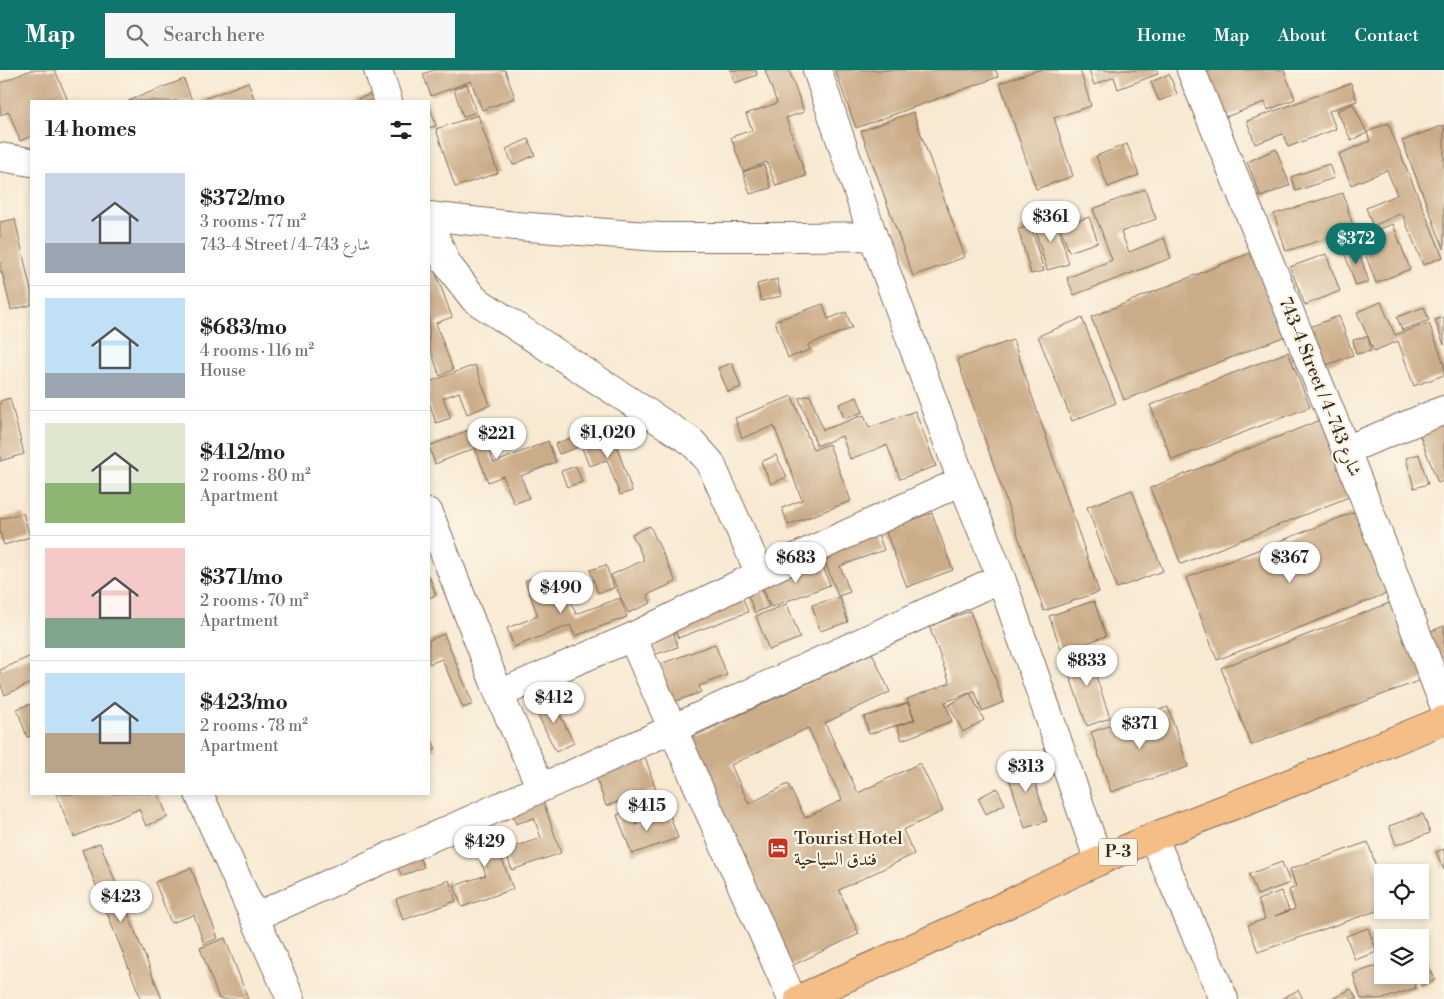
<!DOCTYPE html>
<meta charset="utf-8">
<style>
:root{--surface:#fff;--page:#f6f6f6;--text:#202124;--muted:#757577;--line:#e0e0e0;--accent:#0f766e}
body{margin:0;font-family:"Libre Bodoni",Amiri,serif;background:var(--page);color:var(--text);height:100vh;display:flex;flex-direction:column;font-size:19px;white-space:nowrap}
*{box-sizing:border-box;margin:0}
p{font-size:16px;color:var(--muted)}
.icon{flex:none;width:28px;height:28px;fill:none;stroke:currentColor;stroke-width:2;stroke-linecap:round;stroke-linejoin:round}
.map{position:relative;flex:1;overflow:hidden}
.panel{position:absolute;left:30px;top:30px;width:400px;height:695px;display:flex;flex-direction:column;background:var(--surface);border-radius:0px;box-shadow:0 2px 8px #0003}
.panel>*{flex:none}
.controls{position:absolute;left:1374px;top:794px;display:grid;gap:10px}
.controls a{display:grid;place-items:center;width:55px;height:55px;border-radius:0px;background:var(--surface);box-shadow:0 2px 8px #0003;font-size:25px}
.price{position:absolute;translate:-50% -42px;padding:0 11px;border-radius:18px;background:#fff;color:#222;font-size:16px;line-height:32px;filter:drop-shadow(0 1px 2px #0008)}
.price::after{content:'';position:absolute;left:50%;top:30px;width:15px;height:11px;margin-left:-8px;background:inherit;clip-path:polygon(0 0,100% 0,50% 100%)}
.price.selected{background:var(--accent);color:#fff}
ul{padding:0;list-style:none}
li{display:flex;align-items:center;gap:15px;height:125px;padding:0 15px}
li+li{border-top:1px solid var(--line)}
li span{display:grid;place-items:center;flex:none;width:140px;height:100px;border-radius:0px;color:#555}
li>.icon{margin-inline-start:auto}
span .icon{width:60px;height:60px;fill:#fffc;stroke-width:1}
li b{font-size:21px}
h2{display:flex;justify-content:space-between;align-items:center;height:60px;padding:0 15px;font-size:21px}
header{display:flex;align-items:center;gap:30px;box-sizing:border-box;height:70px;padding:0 25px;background:var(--accent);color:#fff}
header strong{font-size:24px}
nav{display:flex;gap:28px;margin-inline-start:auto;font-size:18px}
.search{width:350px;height:45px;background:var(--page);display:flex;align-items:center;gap:12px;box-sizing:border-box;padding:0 18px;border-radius:0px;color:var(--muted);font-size:19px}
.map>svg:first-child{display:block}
</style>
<header>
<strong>Map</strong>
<div class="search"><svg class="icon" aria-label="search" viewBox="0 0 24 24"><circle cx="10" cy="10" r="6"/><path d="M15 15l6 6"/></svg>Search here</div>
<nav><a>Home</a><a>Map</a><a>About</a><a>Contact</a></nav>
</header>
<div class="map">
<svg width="1444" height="929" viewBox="0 0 1444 929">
<rect width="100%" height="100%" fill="#fcf5e5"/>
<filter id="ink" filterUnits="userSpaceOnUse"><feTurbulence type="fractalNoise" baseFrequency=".02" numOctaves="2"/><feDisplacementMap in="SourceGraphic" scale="10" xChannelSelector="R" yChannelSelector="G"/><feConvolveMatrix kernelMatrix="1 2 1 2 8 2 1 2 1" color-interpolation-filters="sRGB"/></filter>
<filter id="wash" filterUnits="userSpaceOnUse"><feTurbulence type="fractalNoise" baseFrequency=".0096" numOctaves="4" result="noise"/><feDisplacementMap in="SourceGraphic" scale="20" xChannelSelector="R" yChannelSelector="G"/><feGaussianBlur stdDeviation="1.12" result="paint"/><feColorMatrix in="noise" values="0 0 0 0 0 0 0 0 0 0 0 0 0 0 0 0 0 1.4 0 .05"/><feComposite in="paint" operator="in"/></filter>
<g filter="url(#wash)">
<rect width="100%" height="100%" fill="#f8e9d3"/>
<g id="blocks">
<path fill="#cbac88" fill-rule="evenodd" d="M31 0H55L68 31H31V66L20 71 9 42 0 45V13Z
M434 0H505L515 28 482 40 471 11 431 26 423 4Z
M730 0H756L757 5 735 13Z
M765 0H789L804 42 786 48 806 106 776 116 767 92 743 101 731 67 752 60 746 44 777 33Z
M835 0H996L998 7 856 58Z
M1038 0H1080L1091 36 1054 48 1073 106 1036 119 1000 13Z
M1089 0H1157L1158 4 1118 19 1114 7 1094 15Z
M1204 0H1284L1295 29 1268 40 1265 32 1223 48Z
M1169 4 1177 24 1159 31 1151 12Z
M184 9 192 31H128Z
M248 12 255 31H199Z
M1351 13 1357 31 1329 41 1336 59 1288 77 1283 64 1255 74 1247 51Z
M467 14 476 42 463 47 454 19Z
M376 22 380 31H352Z
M429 33 436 56 429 58Z
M1353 34 1367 63 1351 70 1337 41Z
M913 42 965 187 913 206 861 61Z
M478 45 498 103 455 117 436 59Z
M1388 53 1443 187 1423 195 1402 143 1373 156 1366 138 1397 125 1387 100 1351 115 1339 84 1370 71 1367 62Z
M1444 55V179L1402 71Z
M528 69 535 85 513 95 506 79Z
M1127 74 1139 105 1108 117 1096 86Z
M1276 79 1290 115 1261 127 1247 92Z
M1329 94 1334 108 1296 121 1291 107Z
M764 95 771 118 750 124 743 102Z
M1145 119 1156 149 1121 162 1129 182 1164 168 1171 188 1074 225 1067 208 1112 190 1093 139Z
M1343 123 1354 160 1286 181 1274 144Z
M1055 145 1069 194 1047 200 1033 152Z
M1089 147 1098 172 1069 182 1060 157Z
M15 149 31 221V235L11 240 2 202 0 203V152Z
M1393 154 1410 199 1376 213 1359 167Z
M1031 156 1044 201 1031 204 1018 159Z
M1356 174 1369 212 1356 216 1343 179Z
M1255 181 1288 265 1124 330 1091 247Z
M1326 184 1340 221 1305 235 1290 197Z
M429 190H431L452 247 436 253 453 300 440 306 429 276Z
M777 209 781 226 761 231 757 214Z
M1381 232 1395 265 1429 253 1444 294V305L1414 316 1398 271 1374 281 1357 242Z
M823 234 828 249 846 242 852 258 808 275 810 280 788 288 775 251Z
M1424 237 1429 250 1402 260 1397 247Z
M1339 246 1353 285 1321 297 1307 258Z
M1444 247V275L1435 250Z
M1082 248 1116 333 1072 351 1038 266Z
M1368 266 1371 281 1356 284 1353 270Z
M1013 270 1099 522 1044 541 957 289Z
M1288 282 1310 337 1172 390 1150 335Z
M732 293 741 317 728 322 718 298Z
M475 295 490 335 467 344 459 322 443 328 451 348 436 353 429 332V312Z
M810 325 823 360 864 345 869 358 915 341 936 396 900 409 887 375 850 389 842 366 817 376 799 328Z
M792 326 813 380 829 374 851 431 788 455 782 438 802 430 774 356 742 368 735 348Z
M857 327 863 342 844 349 839 334Z
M10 328 24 384 0 391V331Z
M1444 348V410L1438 413 1417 358Z
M1323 349 1354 425 1181 494 1150 418Z
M479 356 494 393 548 371 556 392 521 406 529 428 514 434 503 406 488 412 475 378 435 394 429 376Z
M612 362 632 421 620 425 607 390 589 396 580 373Z
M575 366 579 377 559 384 555 374Z
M1419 384 1428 414 1414 418 1406 388Z
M776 385 787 407 771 414 761 392Z
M576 396 582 412 567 417 561 401Z
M1132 420 1163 501 1117 518 1087 437Z
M1362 439 1393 521 1217 590 1186 508Z
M23 443 30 467 4 475 0 462V449Z
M932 443 953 500 907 517 885 460Z
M650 456 676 512 647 525 651 533 628 543 611 505 644 490 632 464Z
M878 464 884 480 840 496 850 522 838 526 822 484Z
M821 491 830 515 771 537 761 513Z
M606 495 614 518 598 523 590 500Z
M547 503 556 529 568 525 576 544 620 528 627 547 575 566 570 555 514 577 507 558 538 546 525 511Z
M429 505 436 525 429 528Z
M580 505 591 522 579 530 568 513Z
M761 517 769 537 755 543 747 523Z
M840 527 848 552 820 561 812 535Z
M743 528 748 542 678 568 673 554Z
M1397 530 1426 608 1251 675 1221 598Z
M1094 531 1106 566 1062 582 1049 546Z
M787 534 800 568 769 580 756 546Z
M970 541 1004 632 982 641 975 621 945 632 952 651 902 670 897 656 915 650 907 629 950 613 929 556Z
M1444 556V587L1438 589 1429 562Z
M672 558 678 577 647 587 641 569Z
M444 564 473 634 463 638 442 589 429 594V570Z
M715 574 727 605 699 616 701 622 666 635 652 597Z
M1087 579 1110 648 1087 656 1063 587Z
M872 583 890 622 825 653 858 723 920 693 943 741 903 760 914 784 839 820 859 864 791 896 686 670ZM808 658 842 730 805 748 788 714 749 734 731 695Z
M31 586V613L5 625 0 613V600Z
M970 623 984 650 963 662 949 635Z
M551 627 574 673 556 682 533 635Z
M908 633 914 650 869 664 864 647Z
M31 634V666L27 667 17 639Z
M1168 637 1188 697 1111 722 1091 662Z
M429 664 436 679 429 683Z
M641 675 656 719 606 736 591 693Z
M1027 688 1047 751 1025 758 1005 695Z
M997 718 1005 734 986 744 978 728Z
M56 724H158L168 747 146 756 139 739 74 767Z
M542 728 561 783 512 800 505 780 541 768 534 748 516 754 511 738Z
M631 740 636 755 669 743 678 768 632 784 617 745Z
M1423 744 1430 763 1396 775 1389 756Z
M487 748 513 819 462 837 454 816 486 805 468 755Z
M1368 772 1378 803 1388 799 1389 802H1382V839L1258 882 1248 855 1265 849 1258 830 1281 821 1289 840 1275 846 1295 839 1289 820 1296 817 1290 799Z
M100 773 162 929H141L82 780Z
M1444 779V800L1436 782Z
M417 782 424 797 402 806 395 791Z
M1282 792 1290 813 1257 825 1249 804Z
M191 798 218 868 204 874 194 845 171 853 155 812Z
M449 810 456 831 403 850 396 829Z
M1368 858 1377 882 1355 890 1346 866Z
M225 868 248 929H219L200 878Z
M1428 893 1435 910 1421 916 1416 905H1420V897Z
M1382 894V905H1412L1416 918 1383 929H1361L1353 904Z
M1351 919 1357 929H1332Z
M1298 920 1303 929H1281Z"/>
</g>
</g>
<g filter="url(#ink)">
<use href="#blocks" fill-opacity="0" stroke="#7d6d5d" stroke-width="1"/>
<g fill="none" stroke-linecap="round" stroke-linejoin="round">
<g stroke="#7d6d5d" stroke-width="30">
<path id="minor" d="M378 0 388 31
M817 0 873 166 962 411 1001 508 1099 791
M1191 0 1346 380 1444 635
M0 87 31 92
M429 146 516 156 659 167H800L873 166
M429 153 447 194 474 229 692 372 710 392 760 504
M1346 380 1444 340
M429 443 499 624
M632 567 792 929
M541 718 499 624 632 567 760 504 962 411
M199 724 291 929
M1153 767 1224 929
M255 847 672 659 1001 508"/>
</g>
<g stroke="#7d6d5d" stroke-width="30">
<path id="major" d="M799 929 957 858 1099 791 1153 767 1308 706 1444 650"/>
</g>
<use href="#minor" stroke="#fff" stroke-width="28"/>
<use href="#major" stroke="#f6be87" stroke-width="28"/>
</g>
</g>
<defs>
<g id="hotel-square" transform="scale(1.125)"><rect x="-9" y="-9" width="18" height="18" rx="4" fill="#c8321e" stroke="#fcf5e5"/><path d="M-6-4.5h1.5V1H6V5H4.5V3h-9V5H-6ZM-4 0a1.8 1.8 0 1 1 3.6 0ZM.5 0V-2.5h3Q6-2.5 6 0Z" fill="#fff"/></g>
</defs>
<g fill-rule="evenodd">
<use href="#hotel-square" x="778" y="778"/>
</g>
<g text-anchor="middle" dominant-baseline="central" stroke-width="4.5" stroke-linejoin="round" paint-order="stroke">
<rect fill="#fcf5e5" stroke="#75675a" stroke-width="1" x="1099" y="768.5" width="38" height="27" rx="4"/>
<g font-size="16" font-weight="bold" fill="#3b2a1e">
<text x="1118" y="782">P-3</text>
</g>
<g font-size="18" fill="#3b2a1e" stroke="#fcf5e5">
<text transform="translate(1320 317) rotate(68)">743-4 Street / شارع 743-4</text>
</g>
<g font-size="18" fill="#3b2a1e" stroke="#fcf5e5" text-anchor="start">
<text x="794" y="768">Tourist Hotel<tspan x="794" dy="21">فندق السياحية</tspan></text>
</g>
</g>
</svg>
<div class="controls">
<a><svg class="icon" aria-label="locate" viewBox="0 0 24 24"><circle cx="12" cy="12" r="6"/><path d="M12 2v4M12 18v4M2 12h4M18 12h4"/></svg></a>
<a><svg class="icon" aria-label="layers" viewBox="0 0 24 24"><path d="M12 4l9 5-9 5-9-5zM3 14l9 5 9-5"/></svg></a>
</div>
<b class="price" style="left:1051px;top:173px">$361</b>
<b class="price selected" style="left:1356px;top:195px">$372</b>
<b class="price" style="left:608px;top:389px">$1,020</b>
<b class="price" style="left:497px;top:390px">$221</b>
<b class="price" style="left:796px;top:514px">$683</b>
<b class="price" style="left:1290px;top:514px">$367</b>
<b class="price" style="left:561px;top:544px">$490</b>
<b class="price" style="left:1087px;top:617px">$833</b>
<b class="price" style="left:554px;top:654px">$412</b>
<b class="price" style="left:1140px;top:680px">$371</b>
<b class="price" style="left:1026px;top:723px">$313</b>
<b class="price" style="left:647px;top:762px">$415</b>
<b class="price" style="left:485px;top:798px">$429</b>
<b class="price" style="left:121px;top:853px">$423</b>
<section class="panel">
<h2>14 homes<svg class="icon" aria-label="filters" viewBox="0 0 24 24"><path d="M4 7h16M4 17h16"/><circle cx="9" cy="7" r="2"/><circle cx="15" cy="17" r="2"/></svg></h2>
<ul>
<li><span style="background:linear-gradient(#c9d6e8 70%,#9aa5b1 0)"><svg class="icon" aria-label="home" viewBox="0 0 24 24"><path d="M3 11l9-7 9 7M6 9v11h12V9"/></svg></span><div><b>$372/mo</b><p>3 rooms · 77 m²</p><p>743-4 Street / شارع 743-4</p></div></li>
<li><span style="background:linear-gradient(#bfe0f5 75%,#9aa5b1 0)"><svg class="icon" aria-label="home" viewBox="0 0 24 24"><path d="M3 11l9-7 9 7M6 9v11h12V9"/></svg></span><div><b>$683/mo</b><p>4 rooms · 116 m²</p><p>House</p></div></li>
<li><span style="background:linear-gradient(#dfe7d0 60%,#8fb573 0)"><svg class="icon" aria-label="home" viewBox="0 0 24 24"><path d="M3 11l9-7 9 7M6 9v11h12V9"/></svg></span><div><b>$412/mo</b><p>2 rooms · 80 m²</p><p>Apartment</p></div></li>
<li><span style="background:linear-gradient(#f6c9c9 70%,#7fa58c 0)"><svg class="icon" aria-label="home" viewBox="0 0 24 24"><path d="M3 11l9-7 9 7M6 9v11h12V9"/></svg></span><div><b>$371/mo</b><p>2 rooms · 70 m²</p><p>Apartment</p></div></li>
<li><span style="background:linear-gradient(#bfe0f5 60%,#b9a48a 0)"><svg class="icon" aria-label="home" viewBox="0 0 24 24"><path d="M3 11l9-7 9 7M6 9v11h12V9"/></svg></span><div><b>$423/mo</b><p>2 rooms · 78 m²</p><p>Apartment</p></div></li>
</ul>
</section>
</div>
